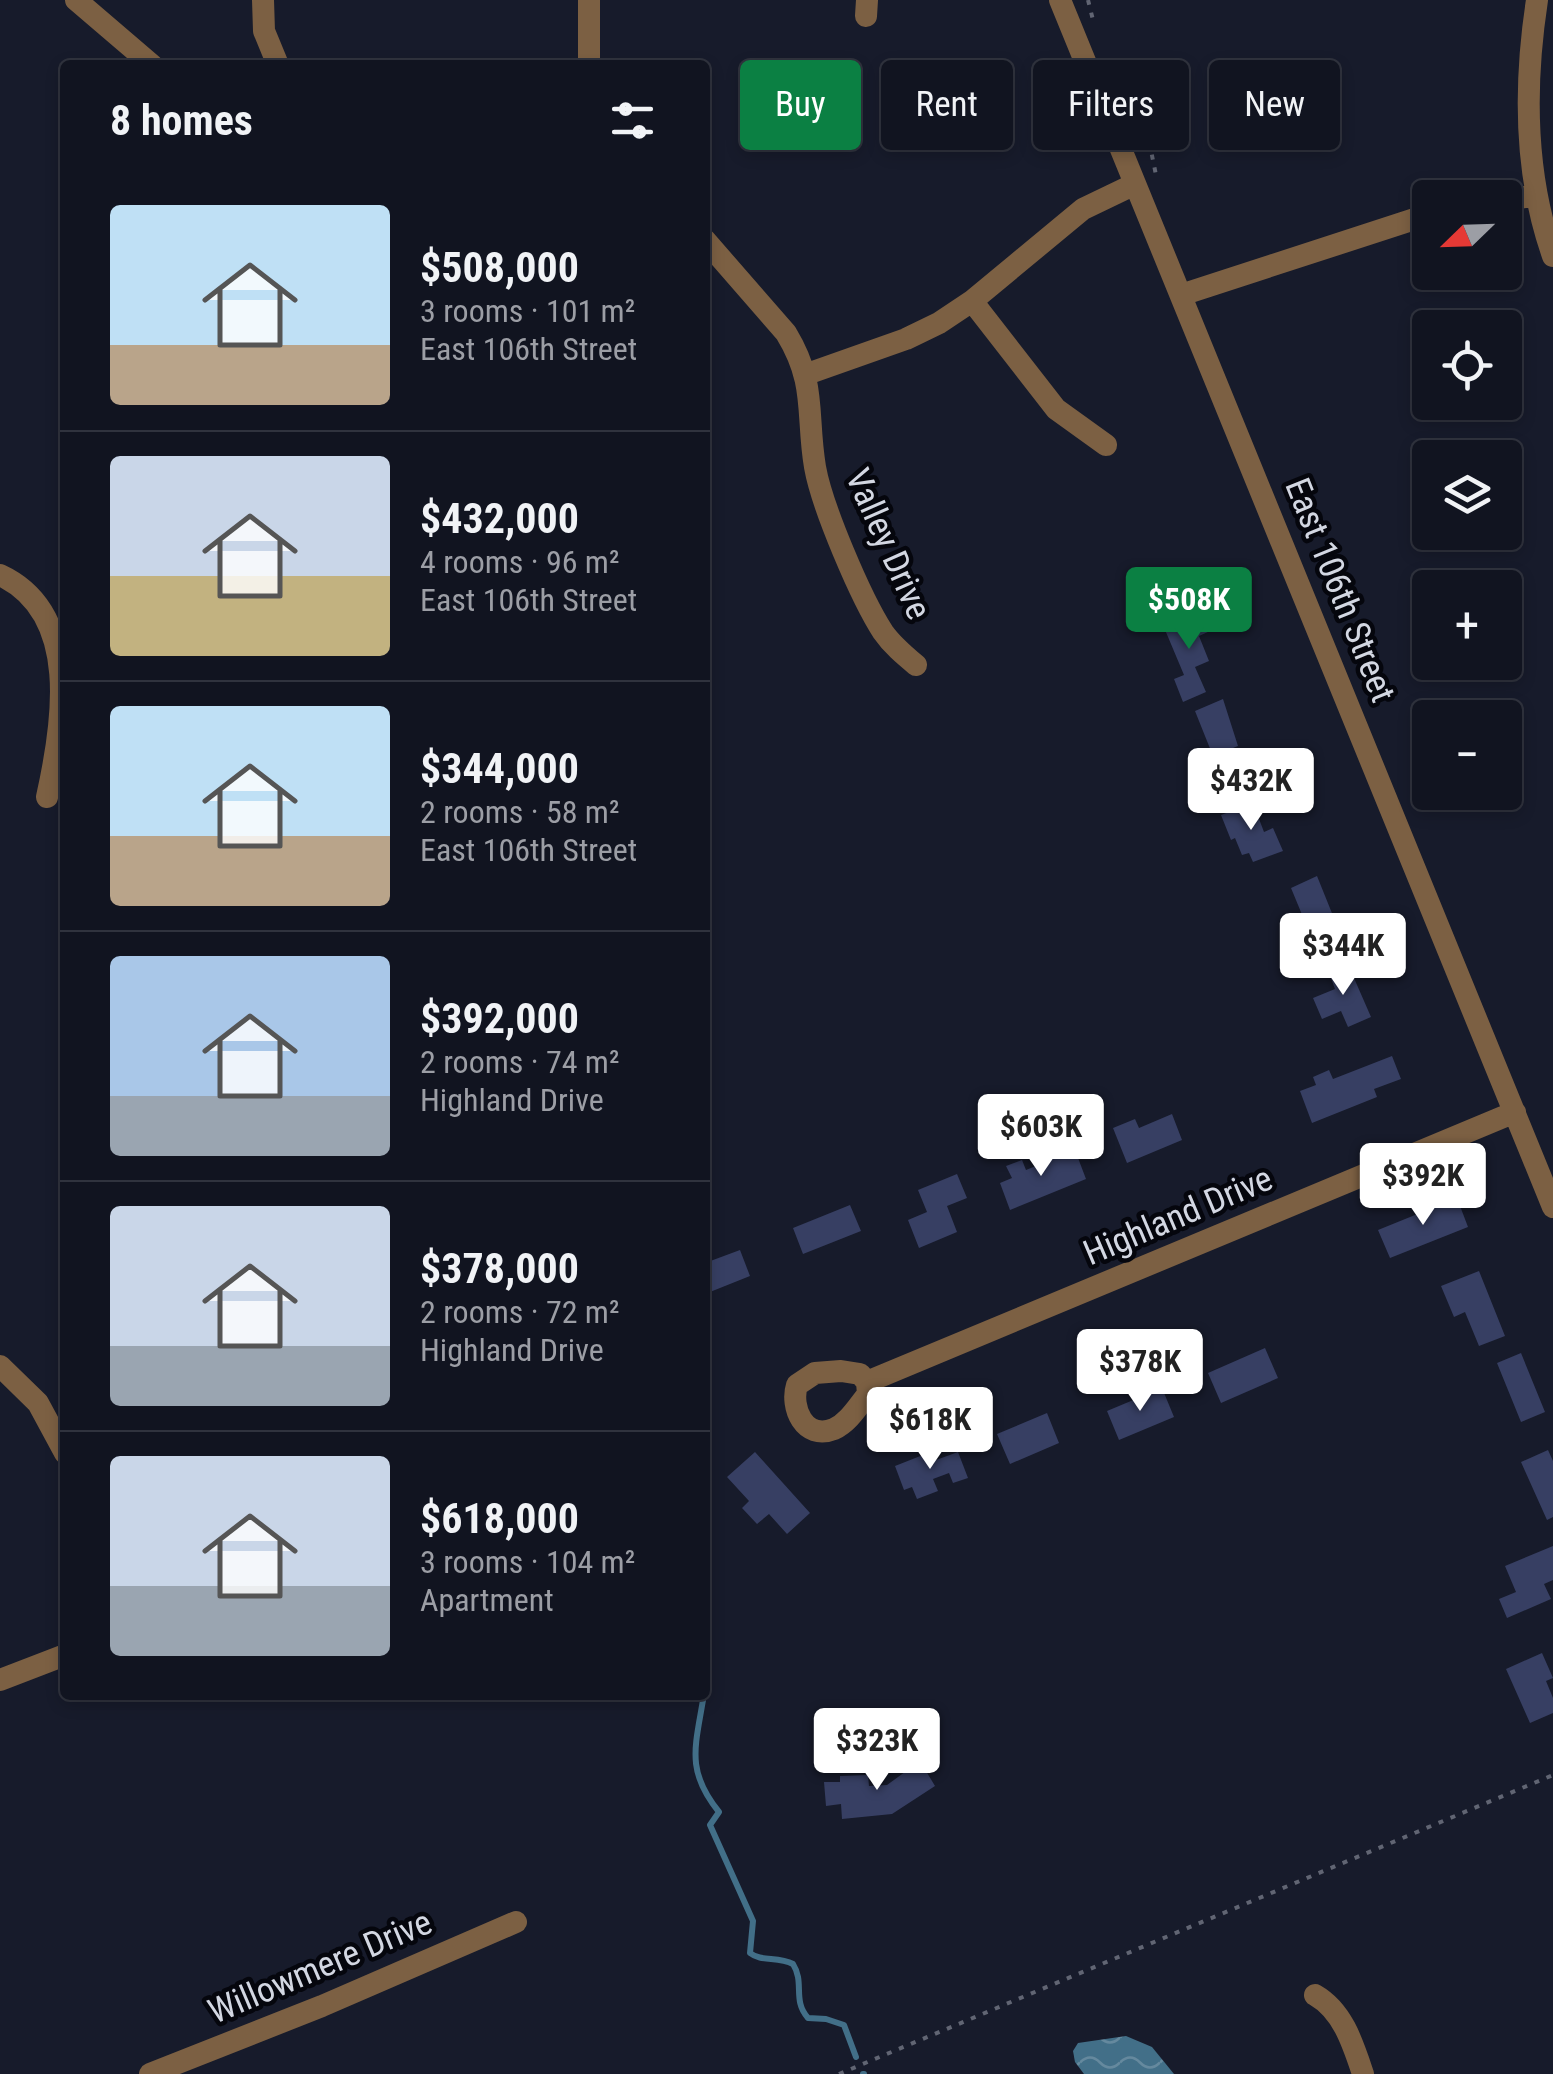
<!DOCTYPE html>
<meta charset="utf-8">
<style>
:root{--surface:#111420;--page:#1a1d29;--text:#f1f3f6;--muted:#9c9ea5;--line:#30333e;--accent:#0b8043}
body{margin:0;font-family:"Roboto Condensed",sans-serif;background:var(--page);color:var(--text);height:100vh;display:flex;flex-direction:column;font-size:38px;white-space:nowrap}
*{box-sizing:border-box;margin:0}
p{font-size:32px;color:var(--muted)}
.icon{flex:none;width:55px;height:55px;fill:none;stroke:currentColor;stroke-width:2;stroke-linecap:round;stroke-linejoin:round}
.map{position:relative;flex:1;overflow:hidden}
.panel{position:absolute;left:60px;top:60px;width:650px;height:1640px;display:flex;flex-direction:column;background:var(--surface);border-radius:10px;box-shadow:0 5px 15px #0003,0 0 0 2px var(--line)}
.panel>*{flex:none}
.banner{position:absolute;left:740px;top:60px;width:662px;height:90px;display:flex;gap:20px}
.needle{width:65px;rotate:247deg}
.controls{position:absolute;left:1412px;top:180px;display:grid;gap:20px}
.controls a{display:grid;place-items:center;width:110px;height:110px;border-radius:10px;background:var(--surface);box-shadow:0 5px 15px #0003,0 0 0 2px var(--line);font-size:50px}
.price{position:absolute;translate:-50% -85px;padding:0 22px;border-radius:10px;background:#fff;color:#222;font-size:32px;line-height:65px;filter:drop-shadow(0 2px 5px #0008)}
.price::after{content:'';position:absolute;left:50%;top:60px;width:30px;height:22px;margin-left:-15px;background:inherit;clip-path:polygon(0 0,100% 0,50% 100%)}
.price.current{background:var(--accent);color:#fff}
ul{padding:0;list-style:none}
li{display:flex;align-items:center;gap:30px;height:250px;padding:0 50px}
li+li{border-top:2px solid var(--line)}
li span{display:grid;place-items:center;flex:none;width:280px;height:200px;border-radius:10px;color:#555}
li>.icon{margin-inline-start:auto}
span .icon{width:120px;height:120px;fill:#fffc;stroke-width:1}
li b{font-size:42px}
h2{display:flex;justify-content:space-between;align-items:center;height:120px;padding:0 50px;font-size:42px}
.chip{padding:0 35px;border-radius:10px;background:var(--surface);box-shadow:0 5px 15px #0003,0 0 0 2px var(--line);font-size:35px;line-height:90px}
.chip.current{background:var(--accent);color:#fff}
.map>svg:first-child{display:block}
</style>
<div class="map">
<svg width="1553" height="2074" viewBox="0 0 1553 2074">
<defs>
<pattern id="water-waves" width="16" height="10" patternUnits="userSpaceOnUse" patternTransform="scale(2.5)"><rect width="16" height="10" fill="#426f88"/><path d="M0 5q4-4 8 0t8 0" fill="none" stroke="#65899e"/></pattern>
</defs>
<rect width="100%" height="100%" fill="#171b2b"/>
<path fill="url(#water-waves)" d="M1126 2036 1152 2047 1174 2074H1084L1075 2062 1073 2051 1078 2043Z"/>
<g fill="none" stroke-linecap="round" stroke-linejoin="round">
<path stroke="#426f88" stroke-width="6" d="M700 1695 703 1700C695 1748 686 1771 719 1812L710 1825 753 1921 750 1953C761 1962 778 1956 793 1964 805 1983 792 2000 808 2018L826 2019 844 2025 856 2057
M863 2074H864"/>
</g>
<path fill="#373f63" d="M1200 609 1210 631 1199 636 1209 661 1195 667 1206 692 1183 702 1174 679 1184 675 1163 625Z
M1223 699 1238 746 1213 756 1195 711Z
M1212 760 1222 784 1199 793 1189 770Z
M1253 803 1264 832 1273 828 1283 851 1253 862 1249 853 1242 855 1235 838 1231 840 1221 815Z
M1317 876 1346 948 1326 955 1310 914 1303 917 1291 888Z
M1347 962 1371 1017 1348 1027 1341 1011 1322 1019 1313 998 1335 989 1328 970Z
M1392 1056 1401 1079 1374 1089 1377 1097 1312 1123 1300 1091 1316 1085 1313 1077 1329 1070 1333 1079Z
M1172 1114 1182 1140 1127 1163 1113 1128 1135 1119 1139 1128Z
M1075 1150 1086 1179 1010 1210 1000 1183 1012 1178 1006 1166 1022 1160 1026 1170Z
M957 1174 967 1198 947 1206 957 1232 919 1248 908 1220 927 1212 918 1190Z
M1457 1198 1468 1227 1390 1258 1378 1230Z
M850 1205 861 1231 803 1254 793 1228Z
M740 1250 750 1276 705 1294V1263Z
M1479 1271 1505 1336 1479 1346 1465 1312 1454 1317 1441 1286Z
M1265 1348 1278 1378 1221 1403 1208 1373Z
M1521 1353 1545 1412 1521 1422 1497 1363Z
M1162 1388 1174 1417 1119 1440 1107 1411Z
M1047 1413 1059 1443 1010 1464 997 1434Z
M1548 1450 1553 1461V1517L1547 1520 1521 1462Z
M933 1451 936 1460 958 1452 968 1478 953 1483 949 1473 933 1479 938 1491 917 1499 912 1487 904 1490 895 1466Z
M755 1452 810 1513 787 1534 769 1514 757 1524 742 1508 749 1501 727 1477Z
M1553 1546V1580L1544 1584 1551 1599 1507 1618 1499 1599 1516 1592 1505 1566Z
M1542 1653 1553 1678 1546 1681 1553 1698V1713L1530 1723 1506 1669Z
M920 1761 935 1786 892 1814 842 1819 841 1804 826 1806 824 1782H840V1776L868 1775 869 1786 887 1785Z"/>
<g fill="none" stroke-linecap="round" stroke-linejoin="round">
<path stroke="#616573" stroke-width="4" stroke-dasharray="5 8" stroke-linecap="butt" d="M1088 0 1093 20
M1134 121 1149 141 1156 175
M839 2074 1553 1775"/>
<path stroke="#7c6043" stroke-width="22" d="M76 0 152 65
M263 0 264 31 278 65
M1060 0 1553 1207
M1537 0C1524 85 1524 174 1553 256
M866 16 867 0
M589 65V0
M1505 199 1535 196
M705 240 786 333C817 384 806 413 815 467 822 507 861 598 883 632 892 645 904 655 916 665
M1181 295 1430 214
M972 301 1056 409 1106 445
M807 374 906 339 939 323 972 301 1083 209 1135 184
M0 575C82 613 63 725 47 797
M0 1366 38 1403 65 1453
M841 1371 860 1374 867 1382 868 1394C858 1406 849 1422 834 1429 804 1441 790 1407 797 1385L815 1373Z
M867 1382 1515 1112
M0 1680 65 1655
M1315 1995C1343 2011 1353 2044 1363 2074
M150 2074 322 2006 516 1922"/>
</g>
<g text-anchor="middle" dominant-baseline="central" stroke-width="9" stroke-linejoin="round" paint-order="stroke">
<g font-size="35" fill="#d3d7e2" stroke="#05060d">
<text transform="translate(888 544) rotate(66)">Valley Drive</text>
<text transform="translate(1340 590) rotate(68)">East 106th Street</text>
<text transform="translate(1178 1216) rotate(-23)">Highland Drive</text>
<text transform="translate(320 1967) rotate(-23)">Willowmere Drive</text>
</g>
</g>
</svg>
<div class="controls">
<a><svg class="needle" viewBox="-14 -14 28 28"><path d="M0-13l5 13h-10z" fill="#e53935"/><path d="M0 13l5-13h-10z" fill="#9c9ea5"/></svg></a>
<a><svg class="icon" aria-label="locate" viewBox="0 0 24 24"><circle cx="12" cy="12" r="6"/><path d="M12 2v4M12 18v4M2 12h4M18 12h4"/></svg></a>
<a><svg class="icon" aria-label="layers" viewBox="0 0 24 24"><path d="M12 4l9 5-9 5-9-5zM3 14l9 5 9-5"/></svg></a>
<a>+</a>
<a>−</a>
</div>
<b class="price current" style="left:1189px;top:652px">$508K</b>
<b class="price" style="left:1251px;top:833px">$432K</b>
<b class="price" style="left:1343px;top:998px">$344K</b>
<b class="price" style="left:1041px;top:1179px">$603K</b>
<b class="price" style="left:1423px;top:1228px">$392K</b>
<b class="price" style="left:1140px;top:1414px">$378K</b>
<b class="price" style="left:930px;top:1472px">$618K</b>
<b class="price" style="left:877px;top:1793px">$323K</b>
<div class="banner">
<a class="chip current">Buy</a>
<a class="chip">Rent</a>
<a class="chip">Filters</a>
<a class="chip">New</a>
</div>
<section class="panel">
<h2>8 homes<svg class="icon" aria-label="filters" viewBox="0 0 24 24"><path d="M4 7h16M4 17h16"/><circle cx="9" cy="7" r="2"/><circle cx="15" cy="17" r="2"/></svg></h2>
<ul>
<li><span style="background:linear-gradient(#bfe0f5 70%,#b9a48a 0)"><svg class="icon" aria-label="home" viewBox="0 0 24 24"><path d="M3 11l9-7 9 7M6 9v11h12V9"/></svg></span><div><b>$508,000</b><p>3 rooms · 101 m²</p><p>East 106th Street</p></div></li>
<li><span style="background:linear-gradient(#c9d6e8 60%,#c2b280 0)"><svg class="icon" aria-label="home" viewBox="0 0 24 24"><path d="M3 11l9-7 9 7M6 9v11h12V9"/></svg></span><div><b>$432,000</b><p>4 rooms · 96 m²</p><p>East 106th Street</p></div></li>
<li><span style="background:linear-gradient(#bfe0f5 65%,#b9a48a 0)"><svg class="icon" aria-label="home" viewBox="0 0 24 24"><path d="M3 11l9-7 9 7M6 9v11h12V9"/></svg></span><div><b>$344,000</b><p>2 rooms · 58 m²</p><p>East 106th Street</p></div></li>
<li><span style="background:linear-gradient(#a9c7e8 70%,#9aa5b1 0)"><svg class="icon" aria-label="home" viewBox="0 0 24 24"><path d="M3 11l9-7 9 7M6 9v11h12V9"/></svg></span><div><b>$392,000</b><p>2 rooms · 74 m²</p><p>Highland Drive</p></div></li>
<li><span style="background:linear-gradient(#c9d6e8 70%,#9aa5b1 0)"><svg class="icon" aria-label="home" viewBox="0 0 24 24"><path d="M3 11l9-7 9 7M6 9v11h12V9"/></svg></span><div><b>$378,000</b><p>2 rooms · 72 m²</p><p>Highland Drive</p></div></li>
<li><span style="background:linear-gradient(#c9d6e8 65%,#9aa5b1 0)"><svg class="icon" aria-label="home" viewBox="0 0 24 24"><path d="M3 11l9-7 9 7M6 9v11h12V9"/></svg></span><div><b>$618,000</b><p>3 rooms · 104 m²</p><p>Apartment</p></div></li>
</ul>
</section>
</div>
